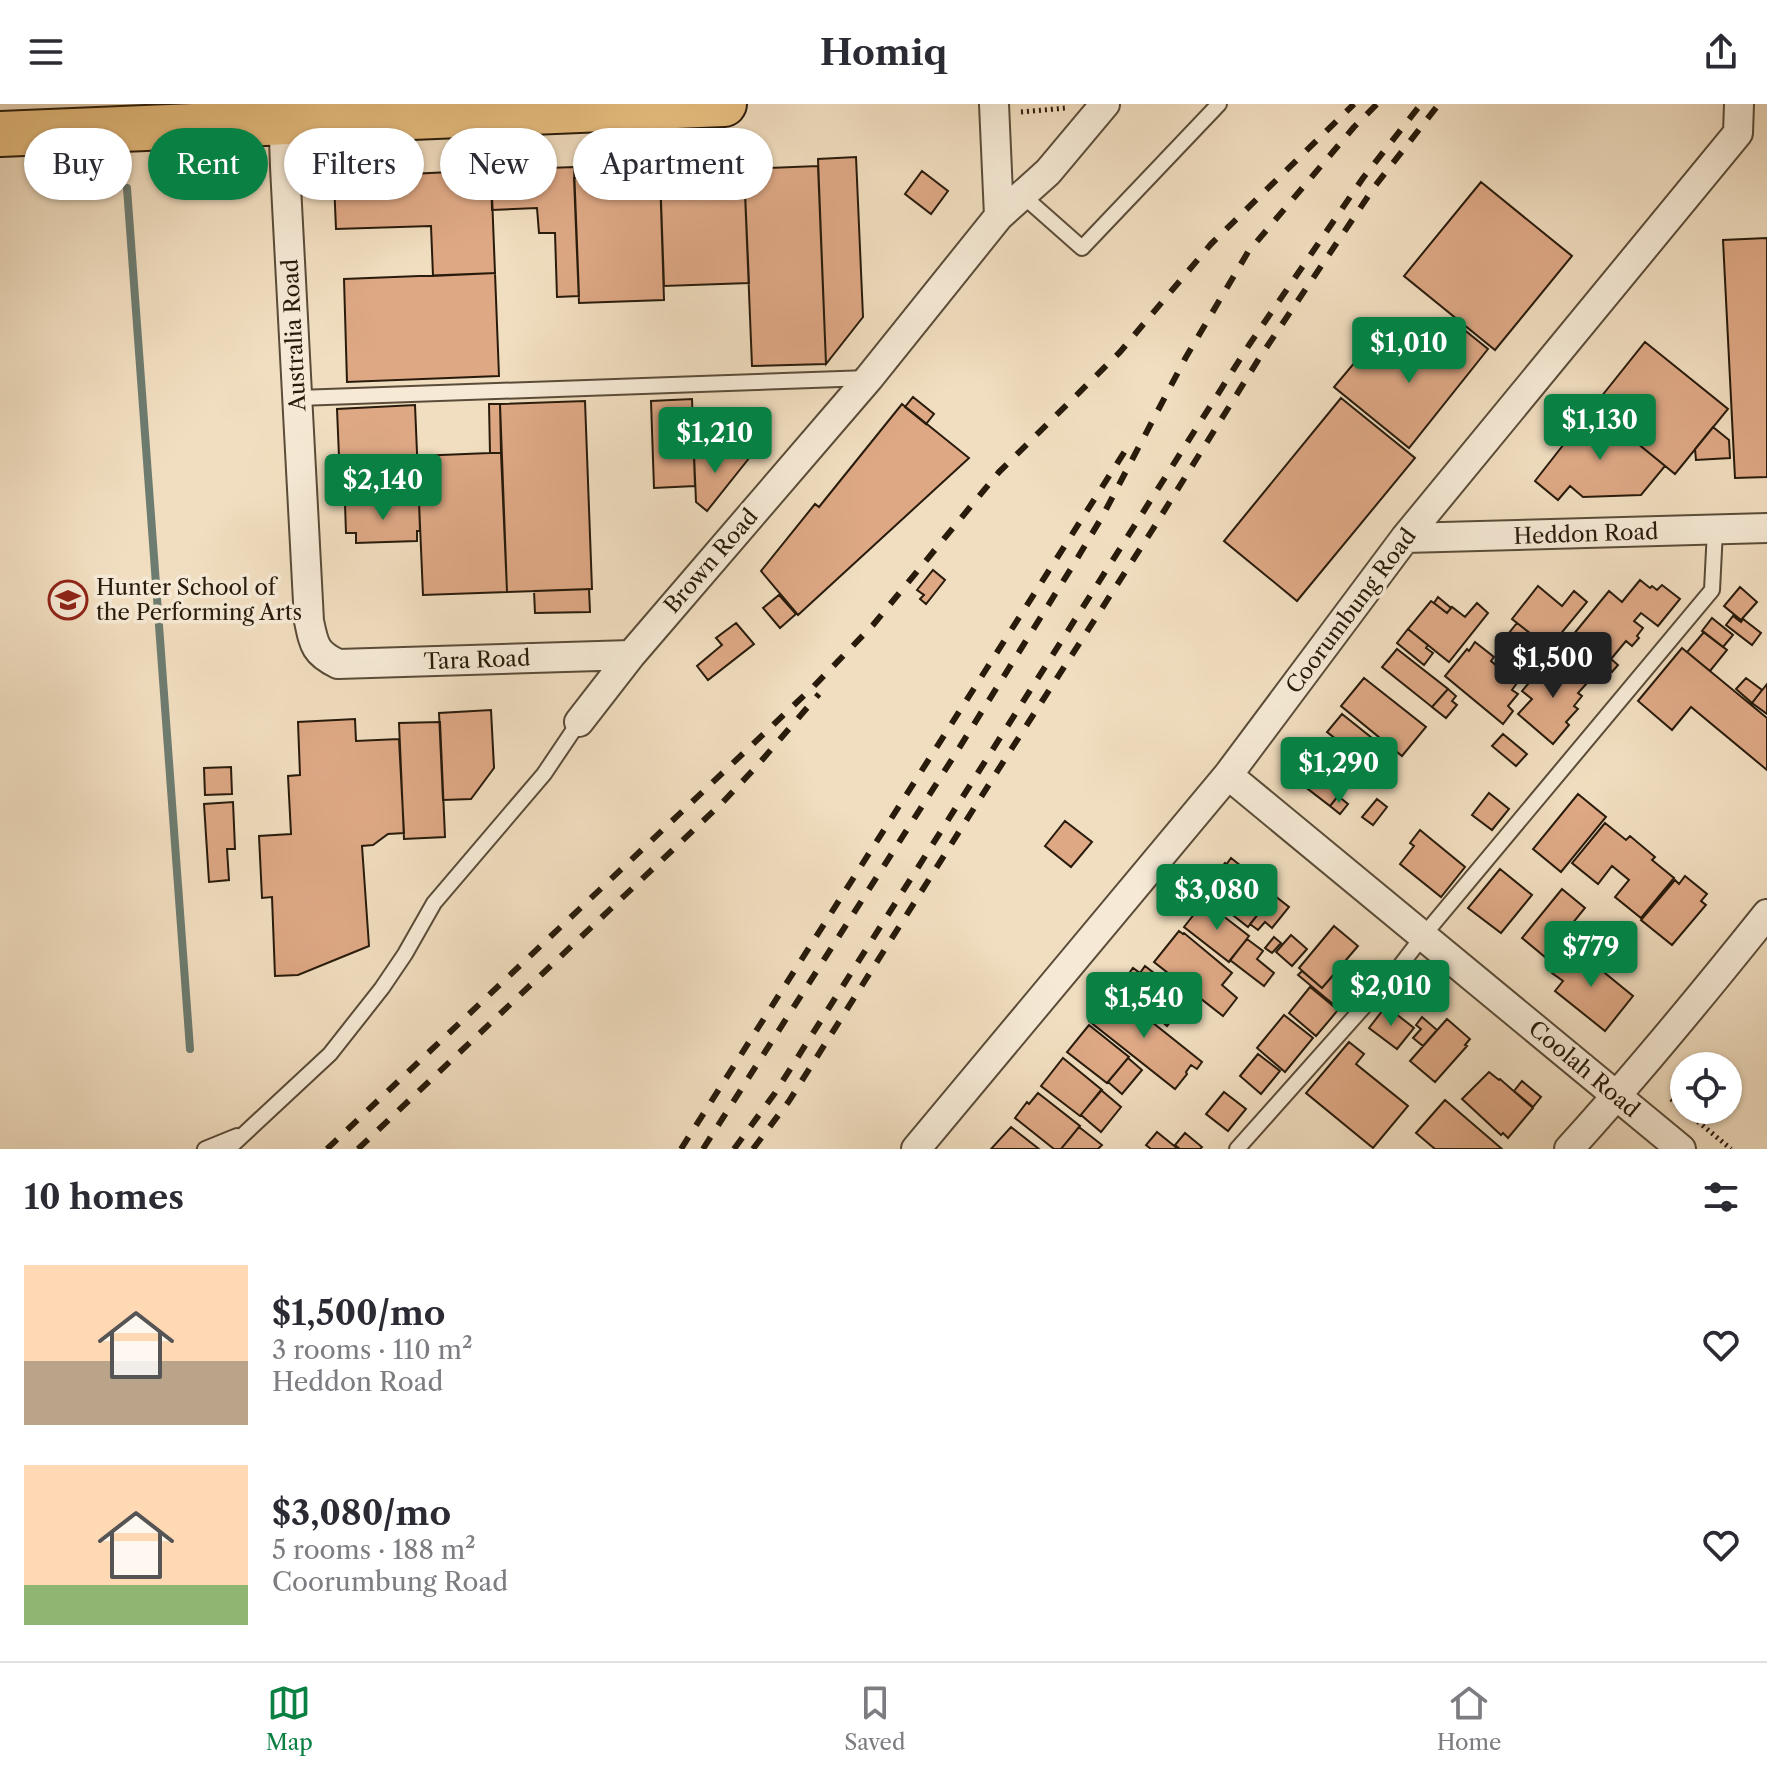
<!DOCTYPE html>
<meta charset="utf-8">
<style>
:root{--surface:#fff;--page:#f7f7f7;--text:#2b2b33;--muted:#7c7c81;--line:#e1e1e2;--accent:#0b8043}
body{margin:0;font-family:"Libre Caslon Text",serif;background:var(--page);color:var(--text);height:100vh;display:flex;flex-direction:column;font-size:30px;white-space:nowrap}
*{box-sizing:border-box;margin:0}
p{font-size:26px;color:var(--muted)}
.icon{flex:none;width:44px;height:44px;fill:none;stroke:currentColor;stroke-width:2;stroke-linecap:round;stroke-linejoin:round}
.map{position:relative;height:1045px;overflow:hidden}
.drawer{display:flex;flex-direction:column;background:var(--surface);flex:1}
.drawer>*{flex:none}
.top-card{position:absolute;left:24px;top:24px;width:800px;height:72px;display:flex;gap:16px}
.fabs{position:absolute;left:1670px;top:948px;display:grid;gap:16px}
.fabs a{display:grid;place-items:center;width:72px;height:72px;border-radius:50%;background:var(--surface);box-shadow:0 2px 6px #0004;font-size:40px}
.price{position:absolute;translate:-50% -68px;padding:0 18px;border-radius:8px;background:var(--accent);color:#fff;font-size:26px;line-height:52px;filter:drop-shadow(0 2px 4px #0008)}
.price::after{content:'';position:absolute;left:50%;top:48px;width:24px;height:18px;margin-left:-12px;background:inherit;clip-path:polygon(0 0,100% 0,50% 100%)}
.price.on{background:#222;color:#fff}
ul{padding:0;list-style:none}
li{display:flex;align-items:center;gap:24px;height:200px;padding:0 24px}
li span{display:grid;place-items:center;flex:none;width:224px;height:160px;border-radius:0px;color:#555}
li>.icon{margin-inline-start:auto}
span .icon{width:96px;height:96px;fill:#fffc;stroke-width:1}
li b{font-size:34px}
h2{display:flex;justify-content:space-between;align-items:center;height:96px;padding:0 24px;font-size:34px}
.tag{padding:0 28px;border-radius:36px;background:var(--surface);box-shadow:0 2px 6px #0004;font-size:28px;line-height:72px}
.tag.on{background:var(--accent);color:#fff}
header{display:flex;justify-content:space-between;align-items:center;height:104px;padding:0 24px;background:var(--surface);font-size:36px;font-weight:700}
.menu{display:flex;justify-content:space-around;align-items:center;height:112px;border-top:2px solid var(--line);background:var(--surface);font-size:22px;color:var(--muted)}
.menu a{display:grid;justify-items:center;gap:4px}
.menu .on{color:var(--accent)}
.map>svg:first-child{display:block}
</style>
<header><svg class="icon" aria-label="menu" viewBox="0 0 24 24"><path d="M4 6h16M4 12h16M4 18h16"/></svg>Homiq<svg class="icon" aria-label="share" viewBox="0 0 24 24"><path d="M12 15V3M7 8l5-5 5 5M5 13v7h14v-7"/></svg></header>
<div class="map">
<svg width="1767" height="1045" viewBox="0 0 1767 1045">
<rect width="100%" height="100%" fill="#f1dec0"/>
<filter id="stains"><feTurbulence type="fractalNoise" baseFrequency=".0025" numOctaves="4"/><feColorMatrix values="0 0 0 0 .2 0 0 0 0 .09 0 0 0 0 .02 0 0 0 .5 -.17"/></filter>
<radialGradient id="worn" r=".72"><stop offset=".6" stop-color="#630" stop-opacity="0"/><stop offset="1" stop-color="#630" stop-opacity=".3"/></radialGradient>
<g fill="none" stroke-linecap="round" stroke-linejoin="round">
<path stroke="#6d7c70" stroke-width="8" d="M127 84 190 945"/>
</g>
<path fill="#dea885" stroke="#281b0b" stroke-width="2" d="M856 53 863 213 826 260 818 55Z
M818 62 826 260 752 262 744 65Z
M574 63 579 192 557 193 555 129H539L537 104 492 106 491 66Z
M744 65 749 179 664 182 660 68Z
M491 66 495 169 433 172 431 122 336 125 334 78 410 75V70Z
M922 67 948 87 931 110 905 90Z
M660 71 664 196 579 199 574 74Z
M1481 78 1572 152 1495 246 1404 172Z
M1767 134V373L1735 374 1723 136Z
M495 169 499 272 347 278 344 175Z
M1462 224 1488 245 1409 344 1334 283 1371 239 1406 268 1422 247 1434 258Z
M1645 238 1728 305 1675 370 1593 303Z
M913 293 934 310 926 320 905 303Z
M1341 294 1415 354 1297 497 1224 437Z
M692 295 695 382 654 384 651 297Z
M585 297 592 485 507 488 500 300Z
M489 300H500L501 349H490Z
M902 300 969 354 798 511 761 467 815 400 819 403Z
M415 301 419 397 341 400 337 305Z
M1593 303 1665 362 1641 391 1583 393 1570 382 1558 396 1535 377Z
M1713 323 1729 336 1730 354 1696 356 1695 345Z
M744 348 750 353 707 407 696 398 694 350Z
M490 349H501L507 488 423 491 417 352Z
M419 397 420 427H417V437L356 439V429H346L345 400Z
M933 466 945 476 926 500 920 495 924 491 917 486Z
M1640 476 1650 484 1652 482 1657 486 1662 481 1680 495 1658 522 1641 509 1634 517 1643 524 1637 532 1639 534 1632 542 1626 537 1611 555 1618 561 1612 568 1610 566 1602 575 1579 557 1575 562 1559 548 1609 487 1622 498Z
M1538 482 1562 502 1574 487 1587 498 1549 544 1512 515Z
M1740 483 1757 498 1741 516 1724 502Z
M589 485 590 508 535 509 534 487Z
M779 491 796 510 780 524 763 504Z
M1438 493 1451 504 1447 509 1434 499Z
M1431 497 1447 509 1452 503 1465 513 1477 499 1488 509 1449 558 1408 525Z
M1733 512 1741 518 1743 515 1761 529 1752 541 1726 521Z
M1712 514 1733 531 1723 543 1702 527Z
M736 519 754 540 708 576 697 562 722 541 716 534Z
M1517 519 1548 543 1532 563 1501 539Z
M1408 525 1428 541 1426 544 1433 549 1424 561 1397 539Z
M1704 528 1727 546 1710 567 1687 548Z
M1475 538 1494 553 1491 557 1517 579 1512 586 1518 590 1508 602 1513 607 1503 620 1445 572 1467 545 1469 547Z
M1682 544 1767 614V666L1691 603 1672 626 1638 597Z
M1397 545 1448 585 1432 603 1382 563Z
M1557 554 1587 579 1578 589 1582 592 1574 602 1578 605 1566 618 1569 621 1553 640 1518 610 1532 595 1522 587 1533 574 1537 578Z
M1364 574 1426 623 1402 652 1341 602Z
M1746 574 1762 586 1752 599 1736 585Z
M1767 580V610L1752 599Z
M1448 585 1456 592 1452 597 1457 601 1446 614 1432 603Z
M491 606 494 664 471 695 443 696 439 609Z
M1342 610 1392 650 1378 668 1327 628Z
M355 615 356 637 399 635 404 729 388 730 373 741 362 742 369 842 298 871 275 872 272 793 262 794 259 732 291 730 288 672 300 671 298 618Z
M440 618 445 733 404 735 399 619Z
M1503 630 1527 650 1516 662 1492 642Z
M1310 638 1316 642 1305 657 1299 652Z
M1316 642 1343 663 1341 665 1353 674 1330 702 1286 668 1299 652 1305 657Z
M231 663 232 690 205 691 204 664Z
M1489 689 1509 705 1492 726 1472 711Z
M1578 690 1606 713 1561 768 1533 745Z
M1338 692 1348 700 1340 710 1330 702Z
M1377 695 1387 703 1373 721 1362 713Z
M233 698 235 745H227L229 776 209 778 204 700Z
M1065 717 1092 738 1071 763 1045 742Z
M1605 719 1626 736 1630 732 1655 753 1652 756 1674 774 1641 814 1615 793 1629 776 1612 762 1598 780 1572 759Z
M1420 726 1465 763 1441 793 1400 760 1414 742 1410 739Z
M1231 754 1251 770 1246 776 1226 761Z
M1225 759 1246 776 1251 770 1267 782 1262 788 1270 795 1248 823 1210 793 1226 773 1219 767Z
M1500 765 1532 791 1501 829 1468 804Z
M1219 767 1226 773 1211 792 1204 787Z
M1685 772 1707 790 1701 797 1706 801 1672 841 1641 816 1675 776 1679 780Z
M1265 784 1289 803 1272 824 1265 818 1258 826 1250 820 1270 795 1262 788Z
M1562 785 1585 804 1545 853 1522 834Z
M1209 801 1249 832 1229 858 1184 823 1199 804 1204 807Z
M1334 822 1358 842 1322 884 1299 864Z
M1179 827 1183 830 1184 829 1232 869 1222 881 1237 894 1223 912 1154 858Z
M1291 831 1307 845 1292 862 1276 848Z
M1274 833 1281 839 1272 849 1265 844Z
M1247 835 1263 847 1257 855 1274 869 1264 882 1230 856Z
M1573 843 1633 892 1605 927 1555 887 1563 877 1552 869Z
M1145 862 1172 883 1151 909 1119 883 1133 864 1140 869Z
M1302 867 1322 884 1336 868 1356 884 1339 905 1298 871Z
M1310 883 1338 906 1316 932 1289 909Z
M1172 884 1187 897 1167 922 1152 909Z
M1113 887 1202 958 1197 965 1191 961 1186 968 1187 970 1175 985 1089 917Z
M1386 902 1414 924 1397 945 1369 924Z
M1284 911 1313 934 1285 968 1257 944Z
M1422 913 1437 926 1423 942 1413 934 1421 925 1416 921Z
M1447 915 1470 935 1465 941 1467 942 1435 978 1410 957Z
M1089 921 1129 953 1107 979 1067 948Z
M1349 938 1364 950 1356 960 1408 1002 1373 1044 1306 989Z
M1258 950 1280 967 1261 990 1240 972Z
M1063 954 1102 986 1080 1012 1041 982Z
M1128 954 1142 966 1122 990 1108 978Z
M1489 968 1499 976 1500 975 1533 1004 1508 1034 1503 1029 1501 1031 1462 995Z
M1522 977 1541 993 1533 1003 1514 987Z
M1101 986 1121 1003 1101 1028 1081 1011Z
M1224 988 1246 1005 1228 1027 1206 1010Z
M1038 989 1080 1022 1061 1045H1054L1015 1014 1027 998 1029 1000Z
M1445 996 1502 1045H1435L1416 1029Z
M1011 1023 1039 1045H991Z
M1079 1023 1102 1041 1098 1045H1061Z
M1157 1028 1178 1045H1151L1146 1041Z
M1185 1029 1202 1043 1200 1045H1180L1175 1041Z"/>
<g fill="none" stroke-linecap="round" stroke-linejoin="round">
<g stroke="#5a4c38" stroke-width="18">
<path id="service" d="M1022 91 1082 144 1219 0
M298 294 869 274
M205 1045 237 1032
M228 1045 330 950 382 884 405 850 434 799 544 670 579 618
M1237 1045 1400 862 1423 832 1712 486 1715 426"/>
</g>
<g stroke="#5a4c38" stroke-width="32">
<path id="minor" d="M994 0 999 112
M283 5 285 63 309 517C314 541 315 549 338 560L631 551
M1405 434 1767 424
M579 618 631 551 869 274 999 112 1048 68 1105 0
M1228 671 1681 1045
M916 1045 1228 671 1405 434 1738 29 1739 0
M1569 1045C1638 969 1703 890 1767 810"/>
</g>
<g stroke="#281b0b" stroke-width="48">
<path id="primary" d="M0 30 724 0"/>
</g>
<path stroke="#281b0b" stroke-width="5" stroke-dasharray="2 4" stroke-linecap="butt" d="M1021 8 1066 4
M1671 995 1684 1006
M1684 1006 1731 1045"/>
<use href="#service" stroke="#f6ead6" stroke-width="14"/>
<use href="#minor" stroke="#f6ead6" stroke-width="28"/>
<use href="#primary" stroke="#e8bf80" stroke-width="44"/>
<path stroke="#281b0b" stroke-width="6" stroke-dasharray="14 14" stroke-linecap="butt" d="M327 1045 814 582 873 521 999 368 1120 248 1211 140 1354 0
M358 1045 723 698 756 663 819 590
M681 1045 1125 347
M703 1045 956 649 1072 463 1102 413 1186 253 1248 148 1354 23 1377 0
M734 1045 775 989 1249 241 1363 74 1421 0
M753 1045 789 997 1012 644 1151 428 1260 253 1375 82 1439 0"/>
</g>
<defs>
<g id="school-ring" transform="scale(2)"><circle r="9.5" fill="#f6ead6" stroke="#8f2418" stroke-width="1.5"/><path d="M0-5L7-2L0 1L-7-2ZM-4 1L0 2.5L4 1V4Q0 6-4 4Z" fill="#8f2418"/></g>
</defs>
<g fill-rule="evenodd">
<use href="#school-ring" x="68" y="496"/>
</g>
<g text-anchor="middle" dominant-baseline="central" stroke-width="7" stroke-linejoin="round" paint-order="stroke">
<g font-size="22" fill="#281b0b" stroke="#f6ead6">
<text transform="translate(294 231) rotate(-93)">Australia Road</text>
<text transform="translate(1586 430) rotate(-2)">Heddon Road</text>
<text transform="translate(711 457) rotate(-49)">Brown Road</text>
<text transform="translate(1351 507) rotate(-53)">Coorumbung Road</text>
<text transform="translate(477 556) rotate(-2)">Tara Road</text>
<text transform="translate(1584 965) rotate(40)">Coolah Road</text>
</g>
<g font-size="22" fill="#281b0b" stroke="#f6ead6" text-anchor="start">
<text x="96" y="483">Hunter School of<tspan x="96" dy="25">the Performing Arts</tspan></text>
</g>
</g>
<rect width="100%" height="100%" filter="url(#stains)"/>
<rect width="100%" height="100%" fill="url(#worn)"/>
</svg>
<div class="fabs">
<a><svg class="icon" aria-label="locate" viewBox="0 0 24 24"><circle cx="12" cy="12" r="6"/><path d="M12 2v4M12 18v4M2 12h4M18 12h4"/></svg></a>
</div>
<b class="price" style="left:1409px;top:281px">$1,010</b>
<b class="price" style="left:1600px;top:358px">$1,130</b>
<b class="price" style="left:715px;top:371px">$1,210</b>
<b class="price" style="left:383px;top:418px">$2,140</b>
<b class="price on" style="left:1553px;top:596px">$1,500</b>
<b class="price" style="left:1339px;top:701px">$1,290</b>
<b class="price" style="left:1217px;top:828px">$3,080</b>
<b class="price" style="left:1591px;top:885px">$779</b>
<b class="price" style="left:1391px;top:924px">$2,010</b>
<b class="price" style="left:1144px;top:936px">$1,540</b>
<div class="top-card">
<a class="tag">Buy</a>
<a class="tag on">Rent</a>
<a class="tag">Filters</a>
<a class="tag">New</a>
<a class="tag">Apartment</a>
</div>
</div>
<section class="drawer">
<h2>10 homes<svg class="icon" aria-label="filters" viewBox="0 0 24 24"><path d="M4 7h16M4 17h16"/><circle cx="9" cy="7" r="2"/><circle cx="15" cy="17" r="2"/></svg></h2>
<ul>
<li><span style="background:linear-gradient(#ffd9b3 60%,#b9a48a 0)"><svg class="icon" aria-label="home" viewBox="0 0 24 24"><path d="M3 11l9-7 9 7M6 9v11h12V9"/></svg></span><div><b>$1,500/mo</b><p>3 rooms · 110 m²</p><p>Heddon Road</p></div><svg class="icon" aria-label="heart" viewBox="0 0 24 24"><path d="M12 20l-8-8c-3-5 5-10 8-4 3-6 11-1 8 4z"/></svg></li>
<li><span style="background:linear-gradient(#ffd9b3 75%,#8fb573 0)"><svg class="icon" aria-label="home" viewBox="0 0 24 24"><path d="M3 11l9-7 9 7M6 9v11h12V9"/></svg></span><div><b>$3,080/mo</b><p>5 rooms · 188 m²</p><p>Coorumbung Road</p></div><svg class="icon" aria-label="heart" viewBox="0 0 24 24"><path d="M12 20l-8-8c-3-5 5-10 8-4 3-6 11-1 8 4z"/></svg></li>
</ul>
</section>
<nav class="menu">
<a class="on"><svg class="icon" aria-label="map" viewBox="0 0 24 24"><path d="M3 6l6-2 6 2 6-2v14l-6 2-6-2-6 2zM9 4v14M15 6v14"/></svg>Map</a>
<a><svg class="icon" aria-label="saved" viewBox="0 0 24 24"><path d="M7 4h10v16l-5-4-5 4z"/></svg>Saved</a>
<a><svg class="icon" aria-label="home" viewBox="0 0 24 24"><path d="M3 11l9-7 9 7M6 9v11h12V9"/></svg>Home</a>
</nav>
